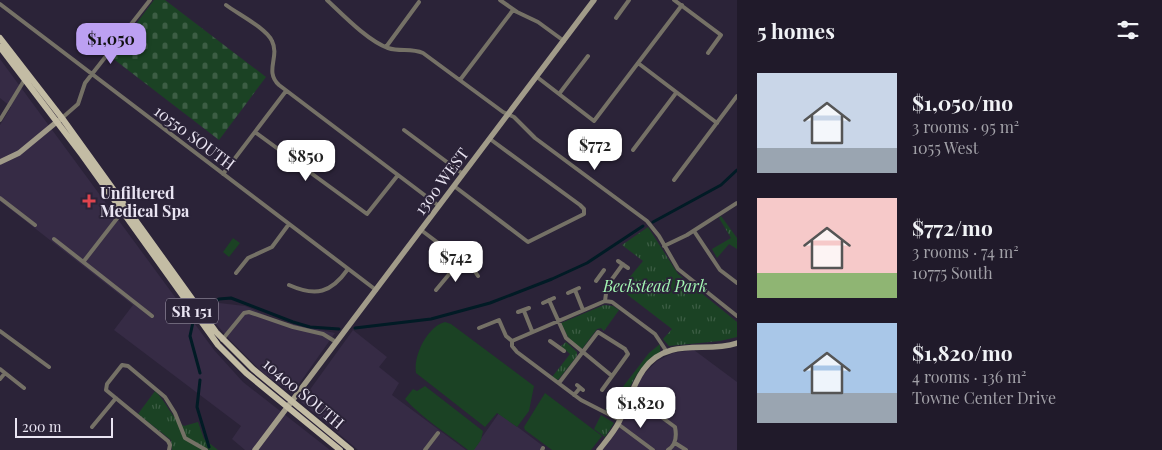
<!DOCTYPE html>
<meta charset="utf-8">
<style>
:root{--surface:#201a2a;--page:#2d2736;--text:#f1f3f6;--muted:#a2a1a8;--accent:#bca0f2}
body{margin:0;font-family:"Playfair Display",serif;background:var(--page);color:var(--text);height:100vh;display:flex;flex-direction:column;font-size:19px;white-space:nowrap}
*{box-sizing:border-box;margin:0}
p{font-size:16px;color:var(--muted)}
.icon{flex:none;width:28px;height:28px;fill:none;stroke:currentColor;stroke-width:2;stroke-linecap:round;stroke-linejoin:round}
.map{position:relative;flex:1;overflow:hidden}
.drawer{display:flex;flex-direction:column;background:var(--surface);width:425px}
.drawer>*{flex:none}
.scale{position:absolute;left:15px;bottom:12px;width:98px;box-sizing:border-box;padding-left:5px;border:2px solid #e9e4f2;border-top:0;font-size:14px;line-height:18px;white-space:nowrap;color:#e9e4f2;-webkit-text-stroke:4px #2b2338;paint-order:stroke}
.price{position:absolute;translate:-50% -42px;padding:0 11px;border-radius:10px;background:#fff;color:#222;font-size:16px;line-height:32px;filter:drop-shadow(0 1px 2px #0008)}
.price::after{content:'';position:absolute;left:50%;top:30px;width:15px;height:11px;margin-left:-8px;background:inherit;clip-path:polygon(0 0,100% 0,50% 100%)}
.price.on{background:var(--accent);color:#111}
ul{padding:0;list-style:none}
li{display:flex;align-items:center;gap:15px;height:125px;padding:0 20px}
li span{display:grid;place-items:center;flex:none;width:140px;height:100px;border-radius:0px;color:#555}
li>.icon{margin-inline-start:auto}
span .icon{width:60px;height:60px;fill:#fffc;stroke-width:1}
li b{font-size:21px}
h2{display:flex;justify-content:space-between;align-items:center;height:60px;padding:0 20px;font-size:21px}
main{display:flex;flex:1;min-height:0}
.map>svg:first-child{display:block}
</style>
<main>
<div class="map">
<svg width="737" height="450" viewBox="0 0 737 450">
<defs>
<pattern id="cemetery-stones" width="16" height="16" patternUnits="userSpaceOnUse" patternTransform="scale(1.25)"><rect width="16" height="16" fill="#1b4224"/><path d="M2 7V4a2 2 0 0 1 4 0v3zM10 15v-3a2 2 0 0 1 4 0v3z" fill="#3c5d44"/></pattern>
<pattern id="park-tufts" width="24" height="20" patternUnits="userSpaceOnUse" patternTransform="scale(1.25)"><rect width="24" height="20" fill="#1b4224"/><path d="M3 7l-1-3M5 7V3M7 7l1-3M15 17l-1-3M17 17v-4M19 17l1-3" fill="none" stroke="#3c5d44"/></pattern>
</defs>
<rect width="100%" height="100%" fill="#2b2338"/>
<path fill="#362b45" d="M0 59 214 350 243 382 330 450H245L232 439 241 426 114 330 133 305 0 201V125L11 107 0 98Z
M219 303 245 306 279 321 335 333 292 394 263 373 229 339 204 310Z
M353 330 387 357 379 367 399 383 392 395 466 450H358L301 402Z
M694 350 737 382V450H602L623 421 630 397 641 377 657 361 673 353Z
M499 413 543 446 540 450H473Z"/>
<path fill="#1b4224" d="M233 238 240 243 229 257 223 252Z
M445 322 451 324 534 386 529 411 517 427 497 413 485 427 416 373C413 355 428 326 445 322Z
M425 386 483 431 481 440 474 450H468C447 433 423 419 405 399L413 389 417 391Z
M545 393 602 436 591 450H552L525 430 524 427Z"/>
<path fill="url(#cemetery-stones)" d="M154 0H165L266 77 219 140 111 57Z"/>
<path fill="url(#park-tufts)" d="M721 216 737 238V249L729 244 717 258 712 249 731 238 719 218Z
M648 227 678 274 737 322V337L720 341 669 346 663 339 672 329 620 289 643 261 622 245Z
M604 305 613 306 619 310 604 331 601 328 597 329 582 349H580L569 339 561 323Z
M566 342 577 352V356L558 380 552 377 570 354 561 346Z
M660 344V352C631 374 633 383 619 414L614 415 605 410 649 353Z
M155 391C166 401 172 419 184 426L198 422 204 439 218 450H172L171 440 138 414Z
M601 415 614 423 605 437 594 429Z"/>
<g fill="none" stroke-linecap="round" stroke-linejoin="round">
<path stroke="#011b25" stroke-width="3" d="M653 222 721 185 737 170
M205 309 219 299 231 298 293 322 310 327 339 329
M193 322 190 336 200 373
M355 328 431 319 490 303 552 279 587 263 643 226
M200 380 197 407 209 447"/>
<path stroke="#757166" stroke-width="4" d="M327 0C343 15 368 41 388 48 400 52 411 48 423 53L503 112 514 117 535 138 647 221 659 236 678 269 737 316
M500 0 517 12 538 22 564 41
M674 0 721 35 708 53
M0 4 376 290
M226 5C238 14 266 28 272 41 280 57 264 71 279 85L439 206
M616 18 629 0
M386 47 419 2
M638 63 717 123
M537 77 594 121 682 5
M460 80 513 10
M559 94 588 56
M62 118 78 104 85 83 150 0
M0 120 25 79
M404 130 463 174
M255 132 367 214 398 175
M633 150 676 93
M223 174 286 91
M674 180 737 96
M454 186 528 242 584 214V209L580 205 490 139
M0 198 35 225
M421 230 474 270 478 276
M694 231 720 270 737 283
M54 239 152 316
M664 246 687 235 737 203
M84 261 122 212
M618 261 628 268
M236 273 248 258 272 247 289 224
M596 281 604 270
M289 285C316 297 331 293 348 269
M436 290 461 260
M575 290 583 310
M568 293 579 288
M549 300 566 338 612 376
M605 301 607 286 623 264
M543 303 554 298
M524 311 532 331
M518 312 529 308
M479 328 499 320 506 336 512 341
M0 331 49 367
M222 340 244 313 249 312 293 327 323 334 336 342
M512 341 605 301 612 302 655 334 667 352
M512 341V346L517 352 581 400 620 420
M550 341 564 351
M0 369 24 388
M0 379 5 373
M559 383 598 332 625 349 628 354 602 390
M577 385 583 390
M574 395 580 388
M628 398 641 402 675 427C677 437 676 445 668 450
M618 424 653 450
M92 427 116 398
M675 443 686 450
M169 450 170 445 168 441 106 390 107 384 122 365 128 366 165 397 175 413 185 438 206 450
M425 450 438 433
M542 450 543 448"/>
<path stroke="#a19b89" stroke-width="5.5" d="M0 162 19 153 59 120
M255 450 594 0
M599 450C606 441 614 432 619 422 633 395 637 359 672 350 693 345 716 350 737 343"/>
<path stroke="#c3bca4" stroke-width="6" d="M0 38 62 118 216 332 253 369 351 450
M0 47 82 155 218 345 246 373 340 450"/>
</g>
<path fill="#e0444e" stroke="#2b2338" stroke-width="2" d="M86.5 193.5h5v5h5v5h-5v5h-5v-5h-5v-5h5z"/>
<g text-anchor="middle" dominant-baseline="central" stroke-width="4" stroke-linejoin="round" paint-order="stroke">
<rect fill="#2b2338" stroke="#b0aaba" stroke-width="1" x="166" y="298.5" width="52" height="25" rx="4"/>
<g font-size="15" font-weight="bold" fill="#e9e4f2">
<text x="192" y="311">SR 151</text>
</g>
<g font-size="16" fill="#e9e4f2" stroke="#2b2338">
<text transform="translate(195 137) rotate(37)">10550 SOUTH</text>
<text transform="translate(441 181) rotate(-53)">1300 WEST</text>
<text transform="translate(304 393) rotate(40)">10400 SOUTH</text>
</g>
<g font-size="16" font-weight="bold" fill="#e9e4f2" stroke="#2b2338" text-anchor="start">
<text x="100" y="192">Unfiltered<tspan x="100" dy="18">Medical Spa</tspan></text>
</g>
<g font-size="16" font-style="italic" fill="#a3f7b3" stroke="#2b2338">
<text x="655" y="285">Beckstead Park</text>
</g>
</g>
</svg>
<div class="scale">200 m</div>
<b class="price on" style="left:111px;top:65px">$1,050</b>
<b class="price" style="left:595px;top:171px">$772</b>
<b class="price" style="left:306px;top:182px">$850</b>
<b class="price" style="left:456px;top:283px">$742</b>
<b class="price" style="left:641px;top:429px">$1,820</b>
</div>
<section class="drawer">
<h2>5 homes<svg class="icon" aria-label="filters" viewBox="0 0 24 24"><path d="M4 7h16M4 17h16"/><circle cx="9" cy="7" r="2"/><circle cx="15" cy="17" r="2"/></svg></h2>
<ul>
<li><span style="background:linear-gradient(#c9d6e8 75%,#9aa5b1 0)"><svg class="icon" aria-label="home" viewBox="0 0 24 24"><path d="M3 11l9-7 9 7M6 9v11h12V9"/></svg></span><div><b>$1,050/mo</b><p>3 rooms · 95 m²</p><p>1055 West</p></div></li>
<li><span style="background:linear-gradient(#f6c9c9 75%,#8fb573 0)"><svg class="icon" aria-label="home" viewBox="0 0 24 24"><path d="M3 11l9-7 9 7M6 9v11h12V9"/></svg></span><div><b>$772/mo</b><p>3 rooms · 74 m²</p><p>10775 South</p></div></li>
<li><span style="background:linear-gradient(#a9c7e8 70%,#9aa5b1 0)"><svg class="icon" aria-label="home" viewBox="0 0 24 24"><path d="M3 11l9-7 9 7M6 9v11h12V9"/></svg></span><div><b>$1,820/mo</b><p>4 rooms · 136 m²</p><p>Towne Center Drive</p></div></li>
</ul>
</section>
</main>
